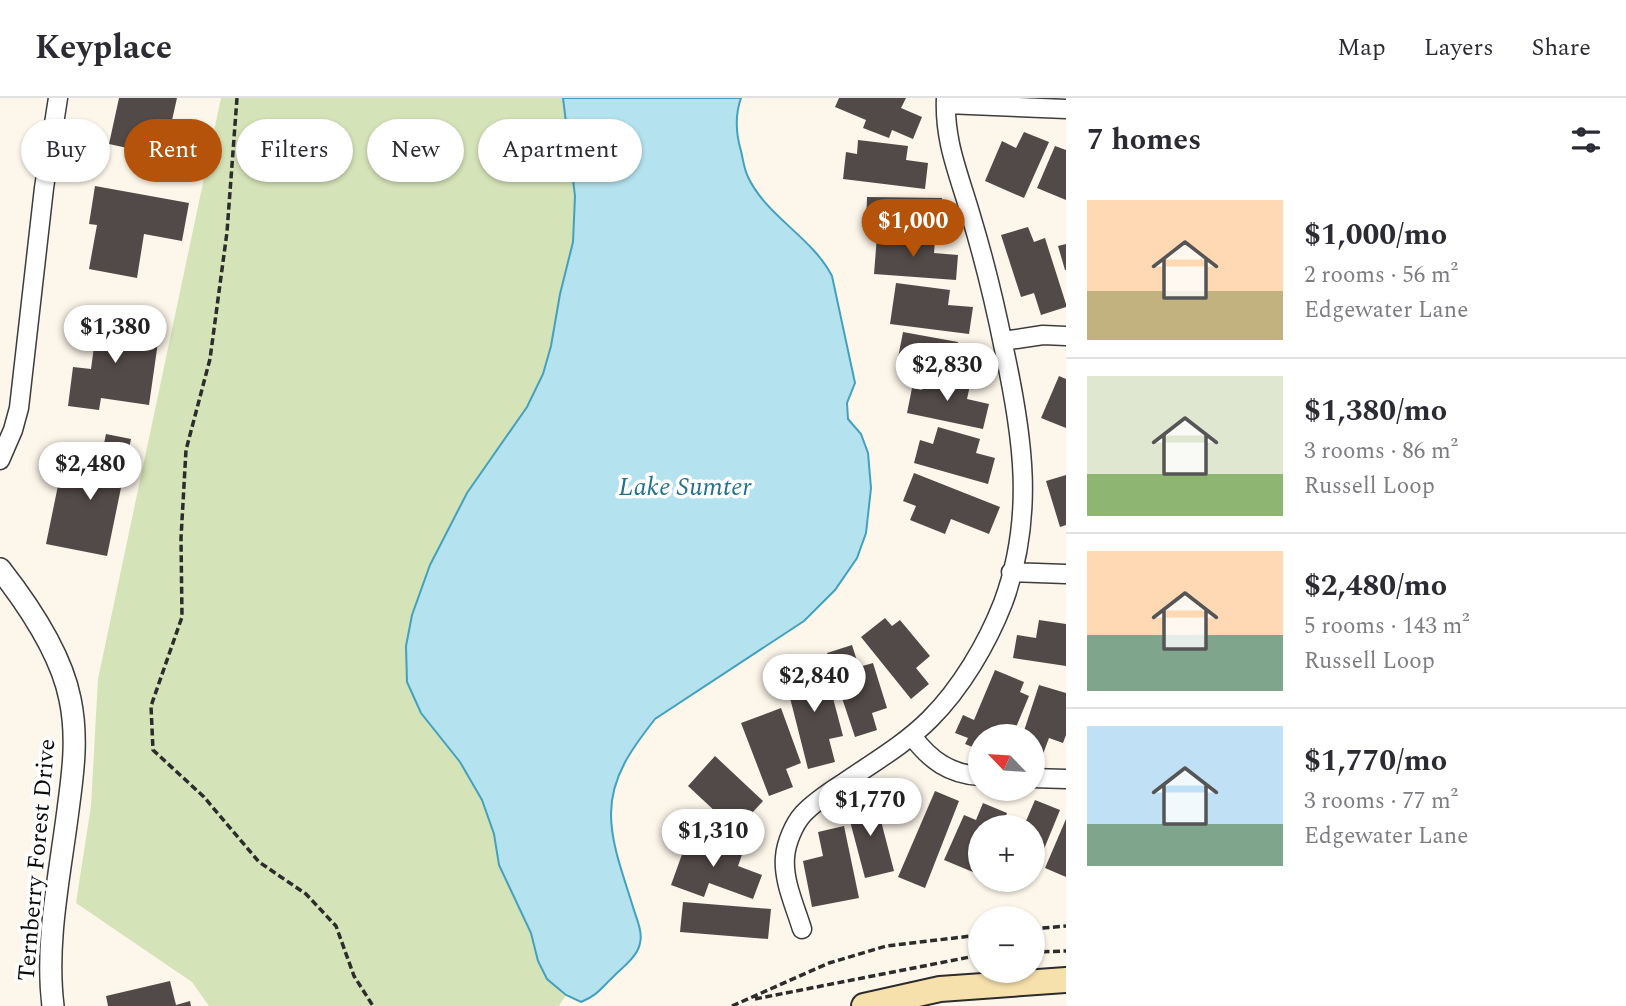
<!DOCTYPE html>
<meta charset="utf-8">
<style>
:root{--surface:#fff;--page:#f2f2f3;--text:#2b2b33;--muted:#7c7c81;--line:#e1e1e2;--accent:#b45309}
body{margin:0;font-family:Spectral,serif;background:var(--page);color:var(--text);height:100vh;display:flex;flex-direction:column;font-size:26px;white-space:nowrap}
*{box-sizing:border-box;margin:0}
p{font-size:23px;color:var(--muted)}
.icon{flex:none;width:38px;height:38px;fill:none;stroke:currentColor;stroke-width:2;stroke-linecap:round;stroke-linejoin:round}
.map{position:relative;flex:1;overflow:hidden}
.details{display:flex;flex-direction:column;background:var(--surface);width:560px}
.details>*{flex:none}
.top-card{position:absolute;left:21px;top:21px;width:665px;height:63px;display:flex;gap:14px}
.needle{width:46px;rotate:295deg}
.tools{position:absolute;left:968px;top:626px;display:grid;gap:14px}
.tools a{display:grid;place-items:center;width:77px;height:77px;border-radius:50%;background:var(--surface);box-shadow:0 2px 5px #0004;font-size:35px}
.price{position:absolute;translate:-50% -60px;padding:0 16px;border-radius:24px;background:#fff;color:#222;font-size:23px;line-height:46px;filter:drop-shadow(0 2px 4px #0008)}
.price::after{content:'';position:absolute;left:50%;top:42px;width:21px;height:16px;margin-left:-10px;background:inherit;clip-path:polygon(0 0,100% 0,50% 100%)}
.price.on{background:var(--accent);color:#fff}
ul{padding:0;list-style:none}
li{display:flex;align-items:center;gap:21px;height:175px;padding:0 21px}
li+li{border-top:2px solid var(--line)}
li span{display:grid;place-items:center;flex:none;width:196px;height:140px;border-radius:0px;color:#555}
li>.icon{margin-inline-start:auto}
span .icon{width:84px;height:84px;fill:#fffc;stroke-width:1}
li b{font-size:30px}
h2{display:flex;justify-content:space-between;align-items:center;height:84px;padding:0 21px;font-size:30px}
.pill{padding:0 24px;border-radius:32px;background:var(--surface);box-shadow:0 2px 5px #0004;font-size:24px;line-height:63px}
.pill.on{background:var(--accent);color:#fff}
header{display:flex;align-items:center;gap:42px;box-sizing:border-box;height:98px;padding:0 35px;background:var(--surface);border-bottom:2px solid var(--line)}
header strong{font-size:33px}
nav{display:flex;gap:38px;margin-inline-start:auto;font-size:24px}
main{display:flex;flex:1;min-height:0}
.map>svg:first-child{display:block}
</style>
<header>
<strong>Keyplace</strong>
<nav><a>Map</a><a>Layers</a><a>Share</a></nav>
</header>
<main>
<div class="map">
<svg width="1066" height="908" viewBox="0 0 1066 908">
<rect width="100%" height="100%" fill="#fdf6ea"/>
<path fill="#d5e3b8" d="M221 0H563L575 98 573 144 560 196 551 248 543 276 527 309 467 395 407 584 421 615 460 664 482 702 494 736 500 767 531 835 538 863 547 881 566 897 559 908H209L192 884 76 805 91 708 98 581Z"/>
<path fill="#b4e2ee" stroke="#43a1bd" stroke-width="2" d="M563 0H741C735 17 736 36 741 53 743 61 744 71 748 79 767 119 812 139 832 178L855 285 847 305 848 321 861 336 868 355 871 390 866 435 857 460 835 492 804 523 655 621C633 649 611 678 611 716 611 747 624 779 633 809 636 819 643 834 640 845 638 858 623 869 614 878 601 890 598 897 581 904L566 897 547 881 538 863 531 835 499 767 494 736 482 702 460 664 421 615 407 584 406 548 412 517 430 467 467 395 527 309 543 276 551 248 560 196 573 144 575 98Z"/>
<path fill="#524a48" d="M119 0H177L164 58 109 46Z
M839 0H906L901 10 922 19 913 41 892 32 889 40 863 30 866 22 835 9Z
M1024 34 1049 44 1024 100 985 83 1002 43 1016 50Z
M858 42 908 48 906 62 928 65 925 91 843 81 846 54 857 56Z
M1055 48 1066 52V102L1037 90Z
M95 88 189 105 182 143 144 136 137 180 89 171 97 127 89 126Z
M867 99 942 100V130L866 129Z
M1028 129 1034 144 1045 140 1066 206V209L1041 217 1034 195 1021 199 1001 137Z
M877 138 935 142 934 155 958 157 956 182 874 176Z
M1066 146V172H1065L1058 148Z
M896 185 950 192 948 207 973 209 969 236 890 226Z
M85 218 151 228 149 243 158 244 149 307 101 300 99 312 68 308 73 269 91 271 95 241 82 240Z
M903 234 958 244 957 248 981 252 976 278 897 265Z
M925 277 970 287 967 301 989 306 983 331 907 315 912 290 922 292Z
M1059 278 1066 281V330L1041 320Z
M938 329 980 341 976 355 995 360 988 386 914 365 920 342 933 346Z
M106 336 131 341 107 458 46 446 62 368 98 375Z
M914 375 1000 409 989 436 951 421 945 436 910 422 916 408 903 403Z
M1066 377V427L1060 429 1046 383Z
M885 520 892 528 900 522 930 558 916 570 929 586 911 601 861 539Z
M1039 522 1066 526V568L1013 560 1017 537 1036 540Z
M852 547 859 569 873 565 887 610 872 615 877 632 855 639 827 555Z
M824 566 843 638 829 641 835 664 808 671 784 576Z
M995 572 1024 584 1020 594 1029 598 1012 639H980V652L965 646 968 640 955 635 963 617 974 622Z
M1039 587 1066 595V637L1063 645 1049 640 1043 656 1032 653V639H1022Z
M781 610 801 665 786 671 793 689 769 698 741 625Z
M715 658 763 703 752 715 762 725 746 742 688 688Z
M935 693 959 703 925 790 898 779Z
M875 700 894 773 865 780 846 708Z
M1035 702 1060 712 1033 778 1032 730H1010L1014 719 1026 723Z
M983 705 1007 715 1001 730H980V777L944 762 964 717 976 722Z
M1066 721V779L1045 770Z
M844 728 859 800 812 809 803 763 823 758 818 734Z
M690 734 743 754 738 768 762 777 753 801 709 785 704 799 671 787Z
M683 804 771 811 768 841 680 834Z
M170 883 176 907 190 903 191 908H108L106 898Z"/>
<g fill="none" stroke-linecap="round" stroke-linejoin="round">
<g stroke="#3d3d3d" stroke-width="21">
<path id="minor" d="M946 6 1066 11
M1003 243 1043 237 1066 238
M0 362 13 332 19 310 44 90 58 0
M1011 474 1066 476
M912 638C930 662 949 676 980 678
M1032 680 1066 681
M802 831C795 808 783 783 785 759 786 745 794 726 803 716 815 703 831 693 845 684 874 664 905 646 930 621 961 590 987 546 1003 505 1035 419 1023 338 1004 251 995 206 984 161 971 118 959 76 944 44 946 0"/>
</g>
<g stroke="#3d3d3d" stroke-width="24">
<path id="tertiary" d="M0 471C29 508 61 555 70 601 78 639 73 675 68 712 60 776 45 844 53 908"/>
</g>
<g stroke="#2c2c2c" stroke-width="28">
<path id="secondary" d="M864 908 940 891 1066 882"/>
</g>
<path stroke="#2c2c2c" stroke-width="3.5" stroke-dasharray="7 3.5" stroke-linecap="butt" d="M237 0 227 134 210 261 186 352 181 440 182 519 151 608 153 652 204 699 259 764 306 796 336 828 354 878 373 908
M1032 831 1066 828
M1032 854 1066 853
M755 901 980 857
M732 908 829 865 886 848 980 837"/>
<use href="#minor" stroke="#fff" stroke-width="18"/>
<use href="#tertiary" stroke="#fff" stroke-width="21"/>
<use href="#secondary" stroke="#f6e1ac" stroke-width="24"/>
</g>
<g text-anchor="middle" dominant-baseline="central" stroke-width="7" stroke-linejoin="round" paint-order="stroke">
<g font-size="24" fill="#0a0a0a" stroke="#fff">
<text transform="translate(37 762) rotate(-85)">Ternberry Forest Drive</text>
</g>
<g font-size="26" font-style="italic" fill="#22718d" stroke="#fff">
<text x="685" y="389">Lake Sumter</text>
</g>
</g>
</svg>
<div class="tools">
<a><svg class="needle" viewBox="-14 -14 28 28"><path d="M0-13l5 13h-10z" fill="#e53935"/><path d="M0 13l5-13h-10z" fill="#7c7c81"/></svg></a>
<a>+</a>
<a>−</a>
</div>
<b class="price on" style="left:913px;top:161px">$1,000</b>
<b class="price" style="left:115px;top:267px">$1,380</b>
<b class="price" style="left:947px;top:305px">$2,830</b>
<b class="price" style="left:90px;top:404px">$2,480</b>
<b class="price" style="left:814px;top:616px">$2,840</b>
<b class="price" style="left:870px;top:740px">$1,770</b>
<b class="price" style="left:713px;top:771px">$1,310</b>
<div class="top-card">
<a class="pill">Buy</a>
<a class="pill on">Rent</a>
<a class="pill">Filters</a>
<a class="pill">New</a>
<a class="pill">Apartment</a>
</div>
</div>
<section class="details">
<h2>7 homes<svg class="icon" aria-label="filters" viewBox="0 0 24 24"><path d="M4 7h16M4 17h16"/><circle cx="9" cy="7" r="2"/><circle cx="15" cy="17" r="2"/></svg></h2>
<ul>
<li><span style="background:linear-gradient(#ffd9b3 65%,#c2b280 0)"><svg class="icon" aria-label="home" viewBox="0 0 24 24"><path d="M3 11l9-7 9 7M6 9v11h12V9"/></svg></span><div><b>$1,000/mo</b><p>2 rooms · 56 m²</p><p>Edgewater Lane</p></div></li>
<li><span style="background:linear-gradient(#dfe7d0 70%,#8fb573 0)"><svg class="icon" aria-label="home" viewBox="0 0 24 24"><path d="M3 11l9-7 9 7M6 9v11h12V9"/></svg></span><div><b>$1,380/mo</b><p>3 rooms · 86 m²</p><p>Russell Loop</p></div></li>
<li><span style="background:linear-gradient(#ffd9b3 60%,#7fa58c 0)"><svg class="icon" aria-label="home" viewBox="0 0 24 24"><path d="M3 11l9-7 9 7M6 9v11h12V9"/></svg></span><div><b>$2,480/mo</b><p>5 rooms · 143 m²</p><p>Russell Loop</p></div></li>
<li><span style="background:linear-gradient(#bfe0f5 70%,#7fa58c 0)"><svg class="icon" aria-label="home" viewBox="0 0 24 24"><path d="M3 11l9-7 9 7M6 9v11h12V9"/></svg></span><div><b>$1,770/mo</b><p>3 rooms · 77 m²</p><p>Edgewater Lane</p></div></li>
</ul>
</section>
</main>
